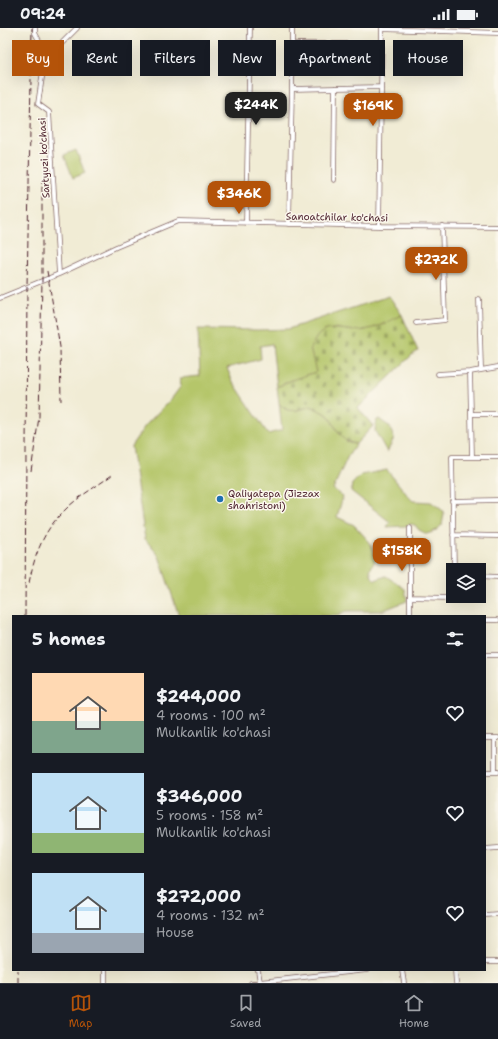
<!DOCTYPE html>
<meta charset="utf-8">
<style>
:root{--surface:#171b24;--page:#242831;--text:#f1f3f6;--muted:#9ea1a6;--line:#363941;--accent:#b45309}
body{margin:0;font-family:"Shantell Sans",sans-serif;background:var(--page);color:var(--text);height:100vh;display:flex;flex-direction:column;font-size:15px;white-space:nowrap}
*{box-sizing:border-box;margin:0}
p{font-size:13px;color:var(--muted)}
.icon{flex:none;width:22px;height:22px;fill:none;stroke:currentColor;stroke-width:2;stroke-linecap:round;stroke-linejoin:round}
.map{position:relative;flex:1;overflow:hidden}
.panel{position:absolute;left:12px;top:587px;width:474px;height:356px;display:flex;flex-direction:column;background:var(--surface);border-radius:0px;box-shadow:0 4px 16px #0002}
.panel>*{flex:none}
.top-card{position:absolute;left:12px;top:12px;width:474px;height:36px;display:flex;gap:8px}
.buttons{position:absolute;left:446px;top:535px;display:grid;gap:8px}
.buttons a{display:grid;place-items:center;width:40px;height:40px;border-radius:0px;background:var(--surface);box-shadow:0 4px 16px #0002;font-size:20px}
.price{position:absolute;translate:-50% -34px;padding:0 9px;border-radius:8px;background:var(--accent);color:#fff;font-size:13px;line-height:26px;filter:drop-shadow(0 1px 2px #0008)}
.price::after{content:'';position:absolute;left:50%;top:24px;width:12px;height:9px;margin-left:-6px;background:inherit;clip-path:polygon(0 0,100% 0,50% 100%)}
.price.on{background:#222;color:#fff}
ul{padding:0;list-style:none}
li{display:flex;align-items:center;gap:12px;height:100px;padding:0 20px}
li span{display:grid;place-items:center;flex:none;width:112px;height:80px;border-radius:0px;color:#555}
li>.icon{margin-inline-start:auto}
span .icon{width:48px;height:48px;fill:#fffc;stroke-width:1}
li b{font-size:17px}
h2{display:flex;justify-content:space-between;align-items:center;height:48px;padding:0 20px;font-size:17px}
.tag{padding:0 14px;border-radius:0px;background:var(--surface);box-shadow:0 4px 16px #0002;font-size:14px;line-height:36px}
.tag.on{background:var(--accent);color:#fff}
.status{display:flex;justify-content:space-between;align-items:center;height:28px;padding:0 20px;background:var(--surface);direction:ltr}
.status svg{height:11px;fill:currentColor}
.dock{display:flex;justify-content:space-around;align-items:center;height:56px;border-top:1px solid var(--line);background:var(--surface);font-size:11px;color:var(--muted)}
.dock a{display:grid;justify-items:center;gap:2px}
.dock .on{color:var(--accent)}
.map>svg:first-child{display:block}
</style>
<div class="status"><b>09:24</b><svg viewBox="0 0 49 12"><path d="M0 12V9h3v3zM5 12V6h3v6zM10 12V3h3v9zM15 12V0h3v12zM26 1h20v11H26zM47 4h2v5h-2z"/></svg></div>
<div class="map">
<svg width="498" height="955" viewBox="0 0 498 955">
<defs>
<pattern id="cemetery-stones" width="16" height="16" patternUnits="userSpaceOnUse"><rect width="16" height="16" fill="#b5c66a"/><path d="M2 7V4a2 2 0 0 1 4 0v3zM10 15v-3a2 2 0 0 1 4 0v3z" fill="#95a057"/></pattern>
</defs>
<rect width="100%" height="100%" fill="#fbf7ec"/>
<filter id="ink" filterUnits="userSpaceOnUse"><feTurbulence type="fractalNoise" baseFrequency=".025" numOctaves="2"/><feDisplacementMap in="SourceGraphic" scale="8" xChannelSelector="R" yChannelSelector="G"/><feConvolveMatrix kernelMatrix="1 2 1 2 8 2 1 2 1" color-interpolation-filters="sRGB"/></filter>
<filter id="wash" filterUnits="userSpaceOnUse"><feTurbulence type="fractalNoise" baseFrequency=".012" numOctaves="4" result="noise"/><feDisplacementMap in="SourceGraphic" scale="16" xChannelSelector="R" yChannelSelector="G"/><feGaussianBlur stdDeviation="0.9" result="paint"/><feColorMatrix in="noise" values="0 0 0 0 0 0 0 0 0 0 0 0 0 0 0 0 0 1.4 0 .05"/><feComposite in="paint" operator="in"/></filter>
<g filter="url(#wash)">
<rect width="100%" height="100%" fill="#f1ecd5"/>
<path fill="#b5c66a" stroke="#80724a" d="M76 122 85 145 73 150 64 127Z
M389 268 402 287C387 294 371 304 354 303 348 303 341 301 335 300L316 341V344L292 352 277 359 272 316 260 318 261 331 227 340 232 352 268 406 282 402 279 375C288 387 298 382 311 378L328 387 340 407 346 413 356 416 347 430 333 461 343 468 337 489 354 497 366 510 374 523 375 532 370 542 372 549 375 552 386 548 405 561 407 573 381 583H346L338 588H179L159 528 145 511 131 418 145 398 172 370 181 358 180 350 200 348 198 301 258 302 288 301Z
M379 391 389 398 394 410 387 424 375 403 376 393Z
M387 442 409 469 413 473 431 474 442 482 444 486 442 497 435 503 427 506 419 502 415 497 410 496 406 498 387 499 390 494 351 463 352 456 361 447Z"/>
<path fill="url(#cemetery-stones)" stroke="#80724a" d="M402 287 418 323 412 327 358 380 373 398 356 416 346 413 340 407 328 387 311 378C298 382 288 387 279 375L277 359 292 352 316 344 310 320C313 316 316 308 321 305 332 296 350 305 364 302 377 300 389 293 402 287Z"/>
</g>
<g filter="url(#ink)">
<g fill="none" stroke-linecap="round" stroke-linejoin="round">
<g stroke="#846766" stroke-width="5.5">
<path id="street" d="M35 0V5L48 29
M382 1 498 5
M292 16H382
M292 61 381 59
M334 152 335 60
M246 195 250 0
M289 196 292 61V0
M379 198 382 0
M59 246 49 84 38 76 44 36 48 29 77 0
M0 270 59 246 116 219 178 193 379 198 498 199
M479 271 481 342
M416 295 445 292 442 198
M470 344 471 386H498
M438 346 470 344 498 339
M471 386 472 429
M452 473 498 472
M453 507 498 508
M454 542 452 429H498
M479 548 498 549
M410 569 449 570 453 566
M410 588V500
M485 592H498
M485 627H498
M485 710H498
M485 744H498
M495 744V710
M485 821 498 820
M485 887 498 886
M485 934H498
M258 942 260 954
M402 942 404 955
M455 942 456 955
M105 955V942
M251 955 367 942"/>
</g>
<use href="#street" stroke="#fff" stroke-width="4"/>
<path stroke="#4a1f2b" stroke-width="1" stroke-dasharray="6 3" stroke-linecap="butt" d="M47 243 60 319 61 373
M31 443 39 389 42 253V153
M29 555C34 529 43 503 63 484 77 469 96 459 112 447
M25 588 27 259 32 0
M18 955V942"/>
</g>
</g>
<circle fill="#1f6fb2" stroke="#fbf7ec" stroke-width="1.5" cx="220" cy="471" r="4"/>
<g text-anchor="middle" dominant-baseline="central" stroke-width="3" stroke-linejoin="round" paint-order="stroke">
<g font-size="10" fill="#4a1f2b" stroke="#fbf7ec">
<text transform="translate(44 130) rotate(-93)">Sartyuzi ko'chasi</text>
<text transform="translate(337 189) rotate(1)">Sanoatchilar ko'chasi</text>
</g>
<g font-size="10" fill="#4a1f2b" stroke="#fbf7ec" text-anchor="start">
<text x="228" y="465">Qaliyatepa (Jizzax<tspan x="228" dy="12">shahristoni)</tspan></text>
</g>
</g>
</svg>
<div class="buttons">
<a><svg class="icon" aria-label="layers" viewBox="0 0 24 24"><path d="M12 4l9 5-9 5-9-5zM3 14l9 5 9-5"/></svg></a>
</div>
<b class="price on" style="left:256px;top:98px">$244K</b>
<b class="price" style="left:373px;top:99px">$169K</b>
<b class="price" style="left:239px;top:187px">$346K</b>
<b class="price" style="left:436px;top:253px">$272K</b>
<b class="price" style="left:402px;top:544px">$158K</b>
<div class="top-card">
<a class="tag on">Buy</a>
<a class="tag">Rent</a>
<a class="tag">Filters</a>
<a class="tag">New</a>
<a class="tag">Apartment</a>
<a class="tag">House</a>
</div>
<section class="panel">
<h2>5 homes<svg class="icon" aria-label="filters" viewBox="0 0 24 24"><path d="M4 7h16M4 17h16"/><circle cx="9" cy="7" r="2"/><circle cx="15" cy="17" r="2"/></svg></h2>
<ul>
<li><span style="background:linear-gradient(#ffd9b3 60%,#7fa58c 0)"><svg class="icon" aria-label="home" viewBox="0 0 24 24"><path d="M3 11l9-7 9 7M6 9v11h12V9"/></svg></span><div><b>$244,000</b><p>4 rooms · 100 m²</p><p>Mulkanlik ko'chasi</p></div><svg class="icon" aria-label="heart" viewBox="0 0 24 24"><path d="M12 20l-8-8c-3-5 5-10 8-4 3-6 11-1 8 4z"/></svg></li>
<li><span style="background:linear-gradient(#bfe0f5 75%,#8fb573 0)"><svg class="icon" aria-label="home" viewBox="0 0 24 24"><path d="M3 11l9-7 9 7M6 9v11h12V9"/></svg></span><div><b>$346,000</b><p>5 rooms · 158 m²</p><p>Mulkanlik ko'chasi</p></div><svg class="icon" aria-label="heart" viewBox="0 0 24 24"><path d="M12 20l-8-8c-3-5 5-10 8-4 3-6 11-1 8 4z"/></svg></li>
<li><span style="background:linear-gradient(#bfe0f5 75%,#9aa5b1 0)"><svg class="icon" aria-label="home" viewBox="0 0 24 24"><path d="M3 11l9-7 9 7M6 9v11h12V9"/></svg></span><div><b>$272,000</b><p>4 rooms · 132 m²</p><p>House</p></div><svg class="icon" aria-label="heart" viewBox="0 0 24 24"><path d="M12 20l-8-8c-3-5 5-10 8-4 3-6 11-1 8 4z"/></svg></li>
</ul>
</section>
</div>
<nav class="dock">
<a class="on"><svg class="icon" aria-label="map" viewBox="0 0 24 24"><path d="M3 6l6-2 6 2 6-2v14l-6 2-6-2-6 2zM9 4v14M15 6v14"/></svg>Map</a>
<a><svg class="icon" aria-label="saved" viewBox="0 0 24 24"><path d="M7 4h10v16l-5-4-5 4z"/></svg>Saved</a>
<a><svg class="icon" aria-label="home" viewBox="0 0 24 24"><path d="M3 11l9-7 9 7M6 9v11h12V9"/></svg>Home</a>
</nav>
